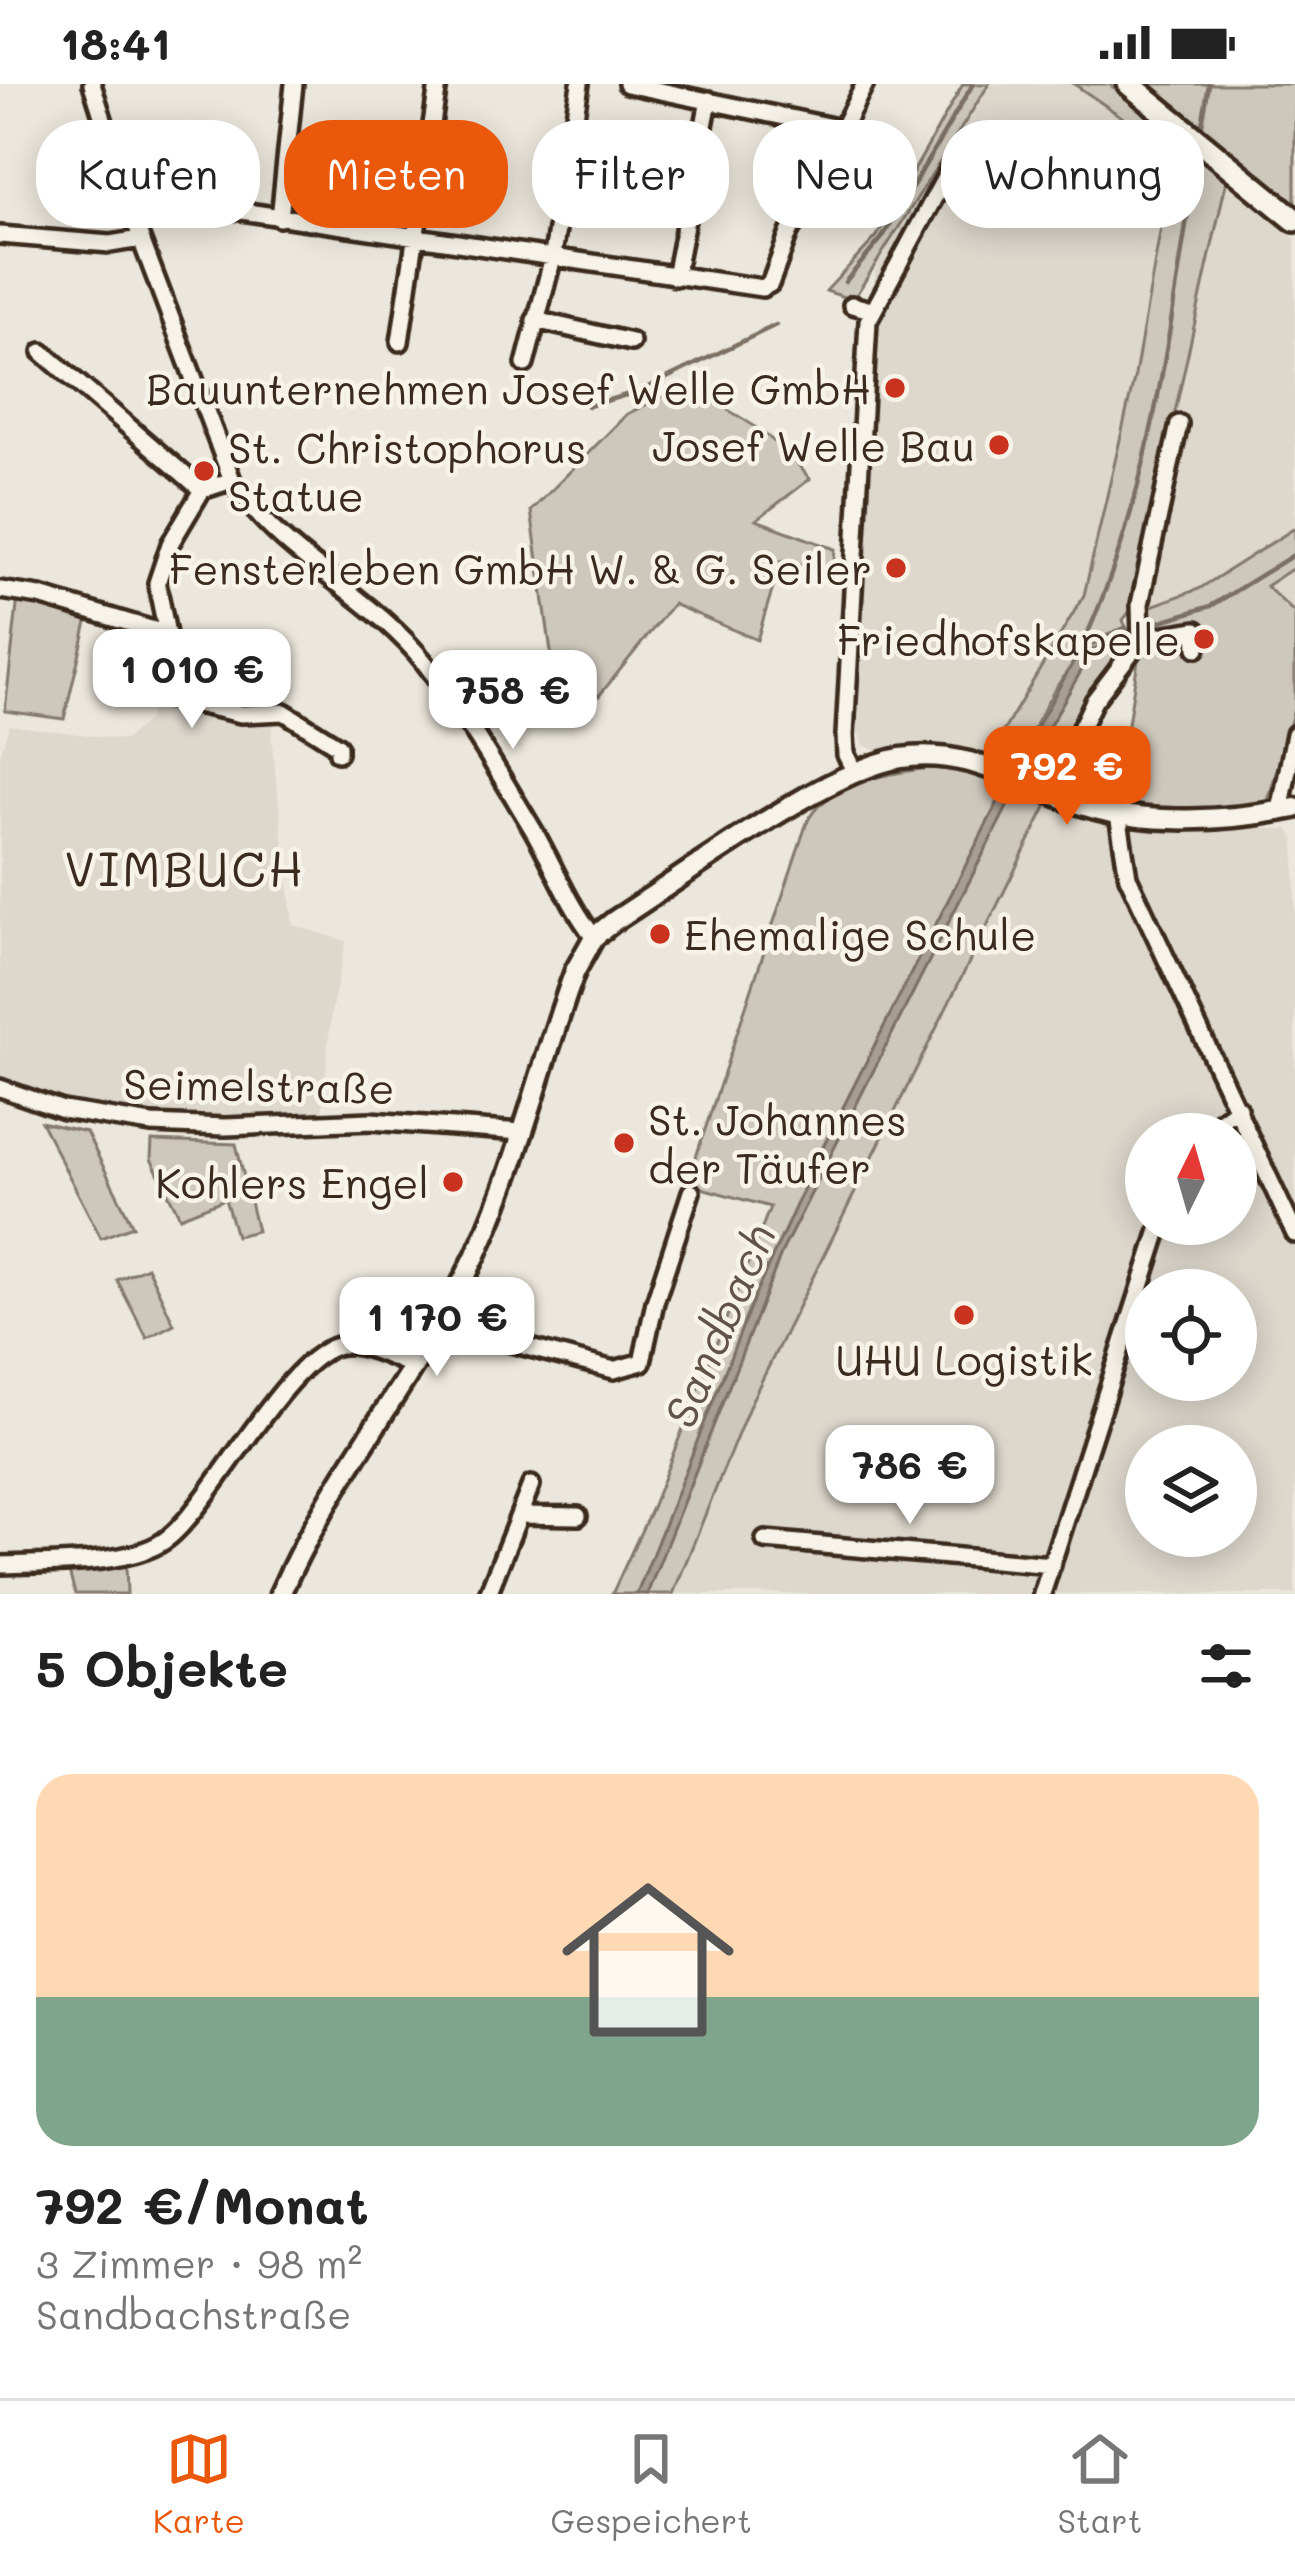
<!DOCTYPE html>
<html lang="de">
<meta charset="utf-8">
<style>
:root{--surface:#fff;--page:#f2f2f2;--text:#222;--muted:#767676;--line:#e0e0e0;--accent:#ea580c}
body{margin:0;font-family:Mali,sans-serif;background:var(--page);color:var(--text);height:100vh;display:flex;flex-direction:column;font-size:45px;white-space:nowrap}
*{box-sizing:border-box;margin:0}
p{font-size:39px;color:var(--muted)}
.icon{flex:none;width:66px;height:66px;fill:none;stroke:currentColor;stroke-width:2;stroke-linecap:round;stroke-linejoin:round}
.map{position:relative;height:1510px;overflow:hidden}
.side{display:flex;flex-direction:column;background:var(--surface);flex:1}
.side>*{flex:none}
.banner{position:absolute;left:36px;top:36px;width:1224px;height:108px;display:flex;gap:24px}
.needle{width:78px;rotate:5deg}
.fabs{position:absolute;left:1125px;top:1029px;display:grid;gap:24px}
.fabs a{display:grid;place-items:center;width:132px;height:132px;border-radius:50%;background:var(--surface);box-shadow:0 6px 30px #0003;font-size:60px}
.price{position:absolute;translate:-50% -102px;padding:0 27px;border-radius:24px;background:#fff;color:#222;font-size:39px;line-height:78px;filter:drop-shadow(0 3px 6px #0008)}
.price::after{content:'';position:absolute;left:50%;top:72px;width:36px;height:27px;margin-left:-18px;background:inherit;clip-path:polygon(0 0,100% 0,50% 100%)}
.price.on{background:var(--accent);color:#fff}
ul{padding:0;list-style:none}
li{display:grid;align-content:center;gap:24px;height:636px;padding:0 36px}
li+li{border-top:3px solid var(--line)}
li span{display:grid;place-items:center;height:372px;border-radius:36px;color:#555}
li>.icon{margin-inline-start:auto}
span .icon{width:216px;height:216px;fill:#fffc;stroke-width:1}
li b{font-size:51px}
h2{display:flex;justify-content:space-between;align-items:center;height:144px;padding:0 36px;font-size:51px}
.chip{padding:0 42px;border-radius:48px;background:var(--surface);box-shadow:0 6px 30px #0003;font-size:42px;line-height:108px}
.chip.on{background:var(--accent);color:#fff}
.status{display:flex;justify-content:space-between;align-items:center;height:84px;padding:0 60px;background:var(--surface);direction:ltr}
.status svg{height:33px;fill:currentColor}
.dock{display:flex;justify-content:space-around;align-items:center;height:168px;border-top:3px solid var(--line);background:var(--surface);font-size:33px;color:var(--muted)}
.dock a{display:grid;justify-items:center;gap:6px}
.dock .on{color:var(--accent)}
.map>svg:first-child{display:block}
</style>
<div class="status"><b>18:41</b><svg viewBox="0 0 49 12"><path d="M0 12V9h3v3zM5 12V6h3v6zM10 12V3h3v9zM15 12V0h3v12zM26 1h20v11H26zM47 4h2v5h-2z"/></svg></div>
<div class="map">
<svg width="1295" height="1510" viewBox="0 0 1295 1510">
<rect width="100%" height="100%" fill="#ece7dc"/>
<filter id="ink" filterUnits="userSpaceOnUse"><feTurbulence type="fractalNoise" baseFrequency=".00833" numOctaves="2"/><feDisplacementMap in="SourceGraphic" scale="24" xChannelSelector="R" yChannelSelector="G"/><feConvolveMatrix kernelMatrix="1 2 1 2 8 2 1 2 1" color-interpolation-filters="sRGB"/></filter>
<g filter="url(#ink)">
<path fill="#ddd7cc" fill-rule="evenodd" d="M989 0H1074L1174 68 1135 291 1084 511 988 673 950 664 877 667 864 661 858 648 875 186Z
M1227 94 1295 155V444L1199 505 1131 526Z
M1295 483V529L1265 502Z
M164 624 275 637 271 651 293 841 346 857 331 928 322 1031 231 1036 138 1032 66 1019 0 997V671L9 641 125 656 149 636 151 626Z
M1047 721 1147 741 1288 745 1295 756V1510H673L751 1318ZM1146 1050H1236V1140H1146ZM1146 1206H1236V1296H1146ZM1146 1362H1236V1452H1146Z"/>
<path fill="#cec8bc" stroke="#84796d" stroke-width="3" d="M963 0H989L853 216 826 207 877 152Z
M1074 0H1109L1227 94 1131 526 1123 536 1126 543C1064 563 1043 631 1014 684L988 673 1084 511 1135 291 1174 69Z
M1144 0H1295V124Z
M683 303C734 327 775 350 810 395L756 436 835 465 833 488 781 477 757 556 673 520 599 612 553 582 531 427 627 330Z
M1295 444V483L1266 502 1295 529V622L1268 717C1237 741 1153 726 1115 723L1138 576 1151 561 1193 552V538L1147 548 1143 525 1199 505Z
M18 513 88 534 64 635 5 627Z
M1129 549 1131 554 1077 635 1045 699 1023 688 1093 566Z
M930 684 963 687 1006 702 820 1069 755 1211 637 1510H612L651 1426 770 1123 687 1100 806 741C823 698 890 689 930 684Z
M1015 707 1047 721 751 1318 673 1510H647L783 1165Z
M41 1038 86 1048 133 1142 101 1154Z
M152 1057 236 1060 257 1147 236 1152 225 1115 180 1133 151 1075Z
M147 1183 174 1240 147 1254 117 1196Z
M126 1479 127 1510H75L68 1484Z"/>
<path fill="#a89f93" stroke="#7c7064" stroke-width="3" d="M1126 543 1129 549 1093 566 1023 688 1014 684 1080 566Z
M1006 702 1015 707 783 1165 647 1510H637L755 1211 820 1069Z"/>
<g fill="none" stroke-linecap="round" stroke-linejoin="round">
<path stroke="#7c7064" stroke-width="4.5" d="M1201 47 1209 0
M845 198 882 154 973 0
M588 322 640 307 776 241
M1145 542 1211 522 1295 470
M1087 566 1086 553C1155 400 1171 228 1198 64"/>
<g stroke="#3b2a1e" stroke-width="24">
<path id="minor" d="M92 0 141 155 232 396C280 473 369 508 425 579 466 632 501 692 535 749 555 784 569 821 594 853
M627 0 842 45
M131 121 153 114 762 204 770 200 789 149 865 0
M280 134 294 0
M0 151 110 160 141 155
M675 193 709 16
M852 221 871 226
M535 236 631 258
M400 258 438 0
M42 268 202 406
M525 280 552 177 580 0
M0 506 40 512 167 550 157 499 170 460 202 406 232 396
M167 550 170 560 156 603 160 612 241 630 284 628 338 662V669
M1141 555 1140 520 1179 340
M854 687 846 671 845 651 868 237 957 71
M1049 709 1094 617 1141 555 1196 546 1197 564
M1280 727 1295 650
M1118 730 1128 793 1295 1150
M0 1004 63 1026 151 1040 225 1043 371 1037 521 1048
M1202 1050 1238 1024
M439 1240 614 1286 642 1278 655 1218 691 1108
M520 1431 578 1432
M765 1456 1052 1481
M0 1481C44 1479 128 1482 164 1457 210 1426 289 1265 343 1261 364 1259 393 1274 413 1282
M488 1510 531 1401
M1042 1510 1161 1140"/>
</g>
<g stroke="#3b2a1e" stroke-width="27">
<path id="tertiary" d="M280 1510C330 1397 410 1300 466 1191 515 1096 538 987 575 887L594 853 614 837C684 793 825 686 901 674 970 663 1022 702 1085 722 1148 742 1231 737 1295 724"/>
</g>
<g stroke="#3b2a1e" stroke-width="30">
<path id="secondary" d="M1129 0 1295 136"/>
</g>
<use href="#minor" stroke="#f7f3e8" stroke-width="15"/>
<use href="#tertiary" stroke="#f7f3e8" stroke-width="18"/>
<use href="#secondary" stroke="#f7f3e8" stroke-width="21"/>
</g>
</g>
<g fill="#c8321e" stroke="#f7f3e8" stroke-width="4.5">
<circle cx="895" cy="304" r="12"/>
<circle cx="999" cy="361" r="12"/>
<circle cx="204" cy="387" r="12"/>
<circle cx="896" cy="484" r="12"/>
<circle cx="1204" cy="555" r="12"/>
<circle cx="660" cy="850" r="12"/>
<circle cx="624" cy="1059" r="12"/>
<circle cx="453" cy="1098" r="12"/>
<circle cx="964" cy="1231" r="12"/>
</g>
<g text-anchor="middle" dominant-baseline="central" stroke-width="9" stroke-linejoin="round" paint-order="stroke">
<g font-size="42" fill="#3b2a1e" stroke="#f7f3e8" text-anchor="end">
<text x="871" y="304">Bauunternehmen Josef Welle GmbH</text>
<text x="975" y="361">Josef Welle Bau</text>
<text x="228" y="363" text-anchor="start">St. Christophorus<tspan x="228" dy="48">Statue</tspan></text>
<text x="872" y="484">Fensterleben GmbH W. &amp; G. Seiler</text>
<text x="1180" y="555">Friedhofskapelle</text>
<text x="684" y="850" text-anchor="start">Ehemalige Schule</text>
<text x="648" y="1035" text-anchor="start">St. Johannes<tspan x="648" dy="48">der Täufer</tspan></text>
<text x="429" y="1098">Kohlers Engel</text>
<text x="964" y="1275" text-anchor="middle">UHU Logistik</text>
</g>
<g font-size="42" fill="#3b2a1e" stroke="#f7f3e8">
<text transform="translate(259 1001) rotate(1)">Seimelstraße</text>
</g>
<g font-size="45" font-style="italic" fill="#615347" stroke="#f7f3e8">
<text transform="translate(718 1241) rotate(-67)">Sandbach</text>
</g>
<g font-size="48" letter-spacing="3" fill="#3b2a1e" stroke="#f7f3e8">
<text x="185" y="784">VIMBUCH</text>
</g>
</g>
</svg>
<div class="fabs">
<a><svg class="needle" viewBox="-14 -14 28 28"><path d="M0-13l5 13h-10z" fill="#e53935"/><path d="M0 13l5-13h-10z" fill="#767676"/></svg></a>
<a><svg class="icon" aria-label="locate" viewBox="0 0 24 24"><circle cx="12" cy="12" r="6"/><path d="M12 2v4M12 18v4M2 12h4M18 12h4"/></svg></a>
<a><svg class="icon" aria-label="layers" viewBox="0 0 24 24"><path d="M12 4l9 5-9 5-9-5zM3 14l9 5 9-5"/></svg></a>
</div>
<b class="price" style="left:192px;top:647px">1 010 €</b>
<b class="price" style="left:513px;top:668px">758 €</b>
<b class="price on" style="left:1067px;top:744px">792 €</b>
<b class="price" style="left:437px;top:1295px">1 170 €</b>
<b class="price" style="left:910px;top:1443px">786 €</b>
<div class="banner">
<a class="chip">Kaufen</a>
<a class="chip on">Mieten</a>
<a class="chip">Filter</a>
<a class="chip">Neu</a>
<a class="chip">Wohnung</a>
</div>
</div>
<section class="side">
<h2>5 Objekte<svg class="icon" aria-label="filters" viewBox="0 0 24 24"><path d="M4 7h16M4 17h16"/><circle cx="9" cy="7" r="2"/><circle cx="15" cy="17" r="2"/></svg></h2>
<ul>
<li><span style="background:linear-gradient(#ffd9b3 60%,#7fa58c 0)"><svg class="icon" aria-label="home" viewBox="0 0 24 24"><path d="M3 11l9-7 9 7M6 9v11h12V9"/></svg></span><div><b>792 €/Monat</b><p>3 Zimmer · 98 m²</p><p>Sandbachstraße</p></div></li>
</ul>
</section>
<nav class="dock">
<a class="on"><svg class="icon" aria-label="map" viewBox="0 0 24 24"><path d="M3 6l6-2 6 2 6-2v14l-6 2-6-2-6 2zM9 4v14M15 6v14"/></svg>Karte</a>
<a><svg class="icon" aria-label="saved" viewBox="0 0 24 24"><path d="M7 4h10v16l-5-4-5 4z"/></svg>Gespeichert</a>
<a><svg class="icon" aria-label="home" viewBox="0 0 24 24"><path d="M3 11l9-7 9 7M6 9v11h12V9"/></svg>Start</a>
</nav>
